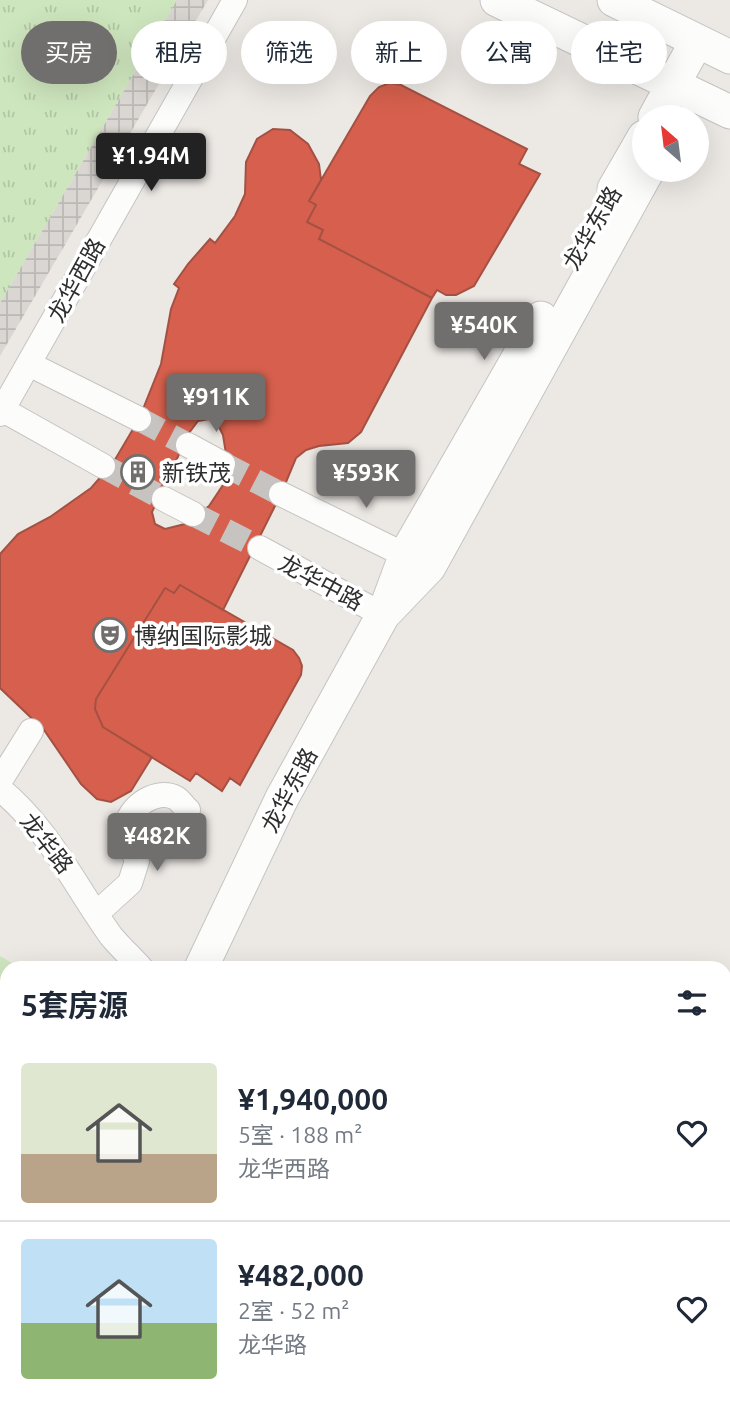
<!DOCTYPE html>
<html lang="zh">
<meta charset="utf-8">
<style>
:root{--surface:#fff;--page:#f2f2f3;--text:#1f2937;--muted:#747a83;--line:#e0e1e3;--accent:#706f6e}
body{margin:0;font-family:Ubuntu,"Noto Sans SC",sans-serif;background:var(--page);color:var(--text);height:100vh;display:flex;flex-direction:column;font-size:26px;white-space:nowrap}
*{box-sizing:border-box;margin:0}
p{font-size:23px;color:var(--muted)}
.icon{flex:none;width:38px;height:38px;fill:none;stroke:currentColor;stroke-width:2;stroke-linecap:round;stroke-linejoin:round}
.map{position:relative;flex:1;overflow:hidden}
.side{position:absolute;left:0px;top:961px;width:732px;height:450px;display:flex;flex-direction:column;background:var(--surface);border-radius:21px 21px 0 0;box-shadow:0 7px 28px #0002}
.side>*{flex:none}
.guide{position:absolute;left:21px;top:21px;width:690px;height:63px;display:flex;gap:14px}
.needle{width:46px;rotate:332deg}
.tools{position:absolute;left:632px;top:105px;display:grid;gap:14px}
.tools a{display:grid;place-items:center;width:77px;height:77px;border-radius:50%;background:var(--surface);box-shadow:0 7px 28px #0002;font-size:35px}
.price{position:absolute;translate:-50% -60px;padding:0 16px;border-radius:7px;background:var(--accent);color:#fff;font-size:23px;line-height:46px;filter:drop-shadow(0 2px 4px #0008)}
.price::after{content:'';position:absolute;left:50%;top:42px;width:21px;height:16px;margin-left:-10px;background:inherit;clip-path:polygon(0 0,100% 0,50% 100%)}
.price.selected{background:#222;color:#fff}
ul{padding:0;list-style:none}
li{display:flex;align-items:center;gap:21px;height:175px;padding:0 21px}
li+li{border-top:2px solid var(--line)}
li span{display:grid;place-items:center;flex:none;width:196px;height:140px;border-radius:7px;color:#555}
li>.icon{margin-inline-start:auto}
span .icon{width:84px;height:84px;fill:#fffc;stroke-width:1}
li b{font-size:30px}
h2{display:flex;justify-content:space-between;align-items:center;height:84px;padding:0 21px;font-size:30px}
.pill{padding:0 24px;border-radius:32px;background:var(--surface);box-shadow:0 7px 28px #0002;font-size:24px;line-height:63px}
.pill.selected{background:var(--accent);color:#fff}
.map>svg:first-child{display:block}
</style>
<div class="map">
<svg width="730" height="1410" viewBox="0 0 730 1410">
<defs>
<pattern id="forest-firs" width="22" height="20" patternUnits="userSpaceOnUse" patternTransform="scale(1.75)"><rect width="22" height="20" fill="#cee6be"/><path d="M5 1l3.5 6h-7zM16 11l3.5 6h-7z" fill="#b1c6a4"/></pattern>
<pattern id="park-tufts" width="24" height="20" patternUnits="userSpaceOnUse" patternTransform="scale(1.75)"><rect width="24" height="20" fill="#cee6be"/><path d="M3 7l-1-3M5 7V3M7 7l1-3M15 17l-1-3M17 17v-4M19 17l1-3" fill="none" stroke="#b1c6a4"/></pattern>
<pattern id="plaza-grid" width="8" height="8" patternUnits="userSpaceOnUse" patternTransform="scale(1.75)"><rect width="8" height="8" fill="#dad6d2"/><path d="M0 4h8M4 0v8" fill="none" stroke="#bbb8b5"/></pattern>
</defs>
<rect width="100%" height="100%" fill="#ece8e4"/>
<path fill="url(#forest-firs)" d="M0 956 20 968H7V1091L0 1087Z"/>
<path fill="url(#park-tufts)" d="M0 0H177L0 303Z"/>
<path fill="url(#plaza-grid)" d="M177 0H208L0 356V303Z"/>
<path fill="#d6604d" stroke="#a45144" stroke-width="2" fill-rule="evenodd" d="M390 83 401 85 527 149 519 164 540 174 474 286 456 295H446L437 290 432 298 319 239 323 230 307 222 316 205 309 201 370 96 379 87Z
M273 129 290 130 308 144 319 164 321 180 309 201 316 205 307 222 323 230 319 239 432 298 361 432 348 443 319 446 306 450 296 458 281 494 223 610 180 585 174 593 165 588 96 699 95 709 103 727 152 757 131 791 111 802 97 799 81 784 44 730 0 688V554L18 534 50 517 91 488 113 463 139 419 161 364 171 309 179 288 174 284 188 264 210 239 215 243 235 216 245 194 246 162 257 139ZM209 419 218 425 223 435 227 460 225 482 209 506 185 524 165 529 155 524 152 512 189 433 198 421Z
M180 585 293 650 299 658 302 666 301 675 240 785 230 778 222 791 196 773 190 781 103 727 95 709 96 699 165 588 174 593Z"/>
<path fill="#5aae61" stroke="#4d8852" stroke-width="2" d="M0 1087 7 1091V1289L0 1301Z"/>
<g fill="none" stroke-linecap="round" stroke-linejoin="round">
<path stroke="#c6c3c0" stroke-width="24" stroke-dasharray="24 12" stroke-linecap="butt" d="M139 419 188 445
M223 464 281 494
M103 466 164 499
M193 514 260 548"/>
<g stroke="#c5c4c5" stroke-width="14">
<path id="lane" d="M0 998 7 1000"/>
</g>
<g stroke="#c5c4c5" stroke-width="26">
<path id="street" d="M29 364 139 419
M3 410 103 466
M0 414 235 0
M188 445 223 464
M281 494 419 562
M164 499 193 514
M260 548 383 615
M0 781 31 731
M0 789C49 829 75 886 111 936 120 947 131 957 141 968
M97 913 130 883 137 861C133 850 125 836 127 824 131 805 158 788 176 798 180 800 184 807 188 810"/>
</g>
<g stroke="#c5c4c5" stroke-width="35">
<path id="secondary" d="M497 0 730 112
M614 0 730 57
M655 117 697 41
M614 189 644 137
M389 600 406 554 541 318
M201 968 282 798 383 615 429 567 648 170"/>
</g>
<use href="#lane" stroke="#fcfcfb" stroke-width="12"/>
<use href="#street" stroke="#fcfcfb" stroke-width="24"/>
<use href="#secondary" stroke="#fcfcfb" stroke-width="33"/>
<path stroke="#dfdfe1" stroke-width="5" d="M0 1204 7 1208
M0 1229 7 1233
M344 1404 358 1410
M388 1404 402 1410"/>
</g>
<defs>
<g id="building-ring" transform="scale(1.75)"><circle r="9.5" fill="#fff" stroke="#706f6e" stroke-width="1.5"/><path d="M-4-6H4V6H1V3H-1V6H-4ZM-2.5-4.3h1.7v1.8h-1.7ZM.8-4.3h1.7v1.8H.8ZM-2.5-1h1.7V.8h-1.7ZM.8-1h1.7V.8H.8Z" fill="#706f6e"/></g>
<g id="theatre-ring" transform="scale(1.75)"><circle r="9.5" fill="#fff" stroke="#706f6e" stroke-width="1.5"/><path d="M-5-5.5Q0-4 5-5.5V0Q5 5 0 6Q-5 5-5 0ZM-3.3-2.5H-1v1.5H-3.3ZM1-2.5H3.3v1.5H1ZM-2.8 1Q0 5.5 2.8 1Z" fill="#706f6e"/></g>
</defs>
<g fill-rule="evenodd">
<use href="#building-ring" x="138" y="472"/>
<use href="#theatre-ring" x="110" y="635"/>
</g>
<g text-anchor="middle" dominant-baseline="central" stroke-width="7" stroke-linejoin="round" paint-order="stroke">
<g font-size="23" fill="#2e2e2e" stroke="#fff">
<text transform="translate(592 228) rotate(-60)">龙华东路</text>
<text transform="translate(76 280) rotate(-61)">龙华西路</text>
<text transform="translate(321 582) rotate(28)">龙华中路</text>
<text transform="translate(289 790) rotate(-62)">龙华东路</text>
<text transform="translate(47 843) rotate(52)">龙华路</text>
</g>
<g font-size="23" fill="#2e2e2e" stroke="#fff" text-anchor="start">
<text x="162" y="472">新铁茂</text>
<text x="134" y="635">博纳国际影城</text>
</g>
</g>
</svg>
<div class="tools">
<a><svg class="needle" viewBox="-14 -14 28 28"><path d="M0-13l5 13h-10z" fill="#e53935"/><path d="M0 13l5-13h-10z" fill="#747a83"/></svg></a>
</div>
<b class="price selected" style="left:151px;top:193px">¥1.94M</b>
<b class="price" style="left:484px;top:362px">¥540K</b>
<b class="price" style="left:216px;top:434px">¥911K</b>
<b class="price" style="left:366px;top:510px">¥593K</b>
<b class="price" style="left:157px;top:873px">¥482K</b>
<div class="guide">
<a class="pill selected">买房</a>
<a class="pill">租房</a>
<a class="pill">筛选</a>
<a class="pill">新上</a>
<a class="pill">公寓</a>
<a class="pill">住宅</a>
</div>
<section class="side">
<h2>5套房源<svg class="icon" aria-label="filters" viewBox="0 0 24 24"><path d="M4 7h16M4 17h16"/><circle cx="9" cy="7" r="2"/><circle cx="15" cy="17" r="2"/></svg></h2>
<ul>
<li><span style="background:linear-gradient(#dfe7d0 65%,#b9a48a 0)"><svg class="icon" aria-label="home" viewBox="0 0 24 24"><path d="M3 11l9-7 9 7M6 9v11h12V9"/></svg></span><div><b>¥1,940,000</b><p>5室 · 188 m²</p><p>龙华西路</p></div><svg class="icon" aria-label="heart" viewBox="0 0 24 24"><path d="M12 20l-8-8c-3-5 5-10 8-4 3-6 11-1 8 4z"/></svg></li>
<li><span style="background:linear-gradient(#bfe0f5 60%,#8fb573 0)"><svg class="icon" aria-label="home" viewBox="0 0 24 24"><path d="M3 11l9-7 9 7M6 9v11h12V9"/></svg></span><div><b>¥482,000</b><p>2室 · 52 m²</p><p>龙华路</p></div><svg class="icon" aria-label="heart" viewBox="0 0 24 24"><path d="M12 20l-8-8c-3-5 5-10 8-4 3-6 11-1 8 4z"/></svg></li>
</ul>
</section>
</div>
